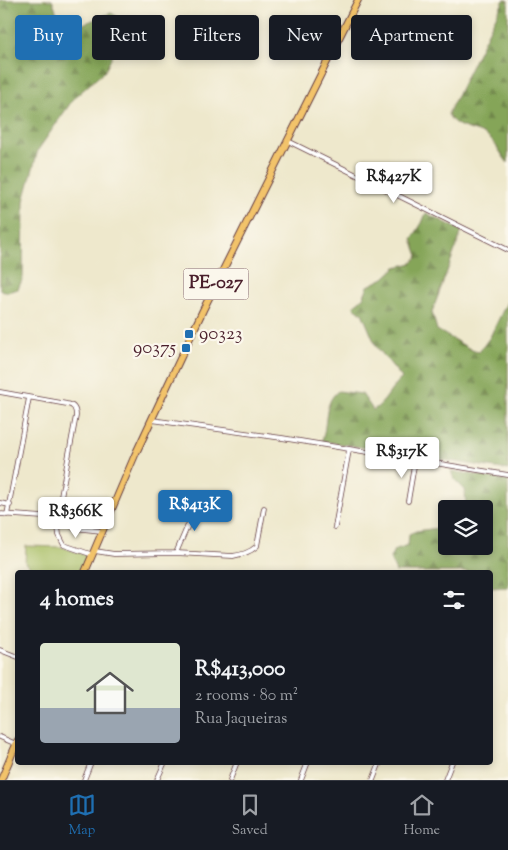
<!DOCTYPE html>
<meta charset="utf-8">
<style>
:root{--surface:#171b24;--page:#20242c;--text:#f1f3f6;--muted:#9ea1a6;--line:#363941;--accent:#1f6fb2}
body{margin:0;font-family:"Sorts Mill Goudy",serif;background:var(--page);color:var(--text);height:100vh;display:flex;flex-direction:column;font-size:19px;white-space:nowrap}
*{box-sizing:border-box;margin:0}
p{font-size:16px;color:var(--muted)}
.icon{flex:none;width:28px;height:28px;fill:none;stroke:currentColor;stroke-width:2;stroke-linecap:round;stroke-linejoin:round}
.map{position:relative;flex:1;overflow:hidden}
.drawer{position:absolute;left:15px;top:570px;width:478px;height:195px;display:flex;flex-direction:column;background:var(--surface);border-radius:5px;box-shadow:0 2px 8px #0003}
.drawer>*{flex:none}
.banner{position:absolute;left:15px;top:15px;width:479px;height:45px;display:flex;gap:10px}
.controls{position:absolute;left:438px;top:500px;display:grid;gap:10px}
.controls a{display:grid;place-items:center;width:55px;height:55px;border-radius:5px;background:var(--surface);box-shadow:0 2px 8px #0003;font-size:25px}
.price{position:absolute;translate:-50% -42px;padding:0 11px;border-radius:5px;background:#fff;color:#222;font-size:16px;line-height:32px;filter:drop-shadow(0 1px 2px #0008)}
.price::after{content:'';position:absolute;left:50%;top:30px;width:15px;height:11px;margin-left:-8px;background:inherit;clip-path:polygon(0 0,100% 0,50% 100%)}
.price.active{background:var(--accent);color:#fff}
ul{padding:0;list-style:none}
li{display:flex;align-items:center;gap:15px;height:125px;padding:0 25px}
li span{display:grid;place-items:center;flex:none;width:140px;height:100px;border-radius:5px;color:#555}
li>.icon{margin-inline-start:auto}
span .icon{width:60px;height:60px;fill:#fffc;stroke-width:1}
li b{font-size:21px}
h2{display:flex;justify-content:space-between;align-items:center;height:60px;padding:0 25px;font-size:21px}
.pill{padding:0 18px;border-radius:5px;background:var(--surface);box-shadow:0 2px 8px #0003;font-size:18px;line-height:45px}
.pill.active{background:var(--accent);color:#fff}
.tabs{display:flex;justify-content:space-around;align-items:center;height:70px;border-top:1px solid var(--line);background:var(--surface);font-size:14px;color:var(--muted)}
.tabs a{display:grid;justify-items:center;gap:2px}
.tabs .active{color:var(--accent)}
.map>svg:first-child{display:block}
</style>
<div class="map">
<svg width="508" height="780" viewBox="0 0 508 780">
<defs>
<pattern id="forest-firs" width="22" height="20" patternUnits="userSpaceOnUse" patternTransform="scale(1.25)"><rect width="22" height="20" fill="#85a559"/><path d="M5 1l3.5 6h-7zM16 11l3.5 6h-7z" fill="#6f864a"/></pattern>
</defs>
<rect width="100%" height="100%" fill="#fbf7ec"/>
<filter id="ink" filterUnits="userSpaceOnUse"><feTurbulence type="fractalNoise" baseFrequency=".02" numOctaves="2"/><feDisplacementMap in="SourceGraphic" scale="10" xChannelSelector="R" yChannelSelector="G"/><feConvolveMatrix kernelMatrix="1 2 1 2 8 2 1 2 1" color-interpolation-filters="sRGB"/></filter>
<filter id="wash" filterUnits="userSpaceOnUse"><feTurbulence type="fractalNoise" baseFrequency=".0096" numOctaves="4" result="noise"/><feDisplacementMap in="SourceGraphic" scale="20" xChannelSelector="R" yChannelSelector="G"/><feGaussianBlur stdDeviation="1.12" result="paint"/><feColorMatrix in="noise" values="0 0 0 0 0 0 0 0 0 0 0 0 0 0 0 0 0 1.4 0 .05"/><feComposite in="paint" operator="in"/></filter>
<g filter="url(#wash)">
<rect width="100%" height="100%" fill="#eee8cc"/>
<path fill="url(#forest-firs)" stroke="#686242" d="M0 0H52L61 24 76 31 83 24 111 13 129 23 130 32 116 48 105 71 74 98 38 150 24 201 23 278 18 289 7 292 0 290Z
M504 0H508V163C500 154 497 143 485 135 473 128 454 129 448 114Z
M426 213 462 231 432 312 437 330 472 350 479 352 490 337 508 300V470L322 441C328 423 323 403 338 391L362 394 373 410C386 403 390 388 402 378L376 346 362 313 353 306 363 298 368 286 384 278 396 267 412 263 418 256 412 239 422 223Z
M451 471 508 480V587L490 588V572H396L390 558 394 550 408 545 409 534 416 531 446 527V546H484V509H466L465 490 454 479Z"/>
<path fill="#a7be63" stroke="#786e47" d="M26 546 62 547 88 556 80 572H31L30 567 25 563Z"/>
</g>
<g filter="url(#ink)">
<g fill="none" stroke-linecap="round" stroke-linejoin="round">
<g stroke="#633d43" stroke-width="5.5">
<path id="minor" d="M288 141 508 250
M0 392 67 404C74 405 76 409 76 416L57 518 59 535 64 545 93 555
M152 420 282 438 508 475
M408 501 415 460
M0 503 10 505
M0 514 57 518H108
M7 515 29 398
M64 518 74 528 102 531
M335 527 349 450
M95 551 114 554 176 553 233 556C243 554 249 553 257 546L264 508
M176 553 197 504
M0 650 18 657
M0 737 16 744
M84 780 91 762
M157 780 165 762
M230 780 237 762
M301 780 308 762
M373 780 380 762
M445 780 452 762"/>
</g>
<g stroke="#633d43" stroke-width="8">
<path id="primary" d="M85 572 135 455 203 310 358 0
M1 780 18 740"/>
</g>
<use href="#minor" stroke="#fff" stroke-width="4"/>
<use href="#primary" stroke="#f2c36a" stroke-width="6"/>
</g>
</g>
<g fill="#1f6fb2" stroke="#fbf7ec" stroke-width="2">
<rect x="184" y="329" width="10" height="10" rx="2.5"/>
<rect x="181" y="343" width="10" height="10" rx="2.5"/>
</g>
<g text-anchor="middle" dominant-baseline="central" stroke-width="4.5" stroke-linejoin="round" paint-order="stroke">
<rect fill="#fbf7ec" stroke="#7f6065" stroke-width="1" x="183.5" y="268.5" width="65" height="31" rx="4"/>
<g font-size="18" font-weight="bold" fill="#4a1f2b">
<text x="216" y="284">PE-027</text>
</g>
<g font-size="19" fill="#4a1f2b" stroke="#fbf7ec" text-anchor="start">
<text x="199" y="334">90323</text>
<text x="176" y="348" text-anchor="end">90375</text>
</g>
</g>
</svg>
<div class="controls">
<a><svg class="icon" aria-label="layers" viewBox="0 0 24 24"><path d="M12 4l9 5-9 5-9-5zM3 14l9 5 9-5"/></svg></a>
</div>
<b class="price" style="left:394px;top:204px">R$427K</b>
<b class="price" style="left:402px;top:479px">R$317K</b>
<b class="price active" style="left:195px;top:532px">R$413K</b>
<b class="price" style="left:76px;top:539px">R$366K</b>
<div class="banner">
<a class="pill active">Buy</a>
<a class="pill">Rent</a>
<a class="pill">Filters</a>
<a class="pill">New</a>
<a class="pill">Apartment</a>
</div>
<section class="drawer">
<h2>4 homes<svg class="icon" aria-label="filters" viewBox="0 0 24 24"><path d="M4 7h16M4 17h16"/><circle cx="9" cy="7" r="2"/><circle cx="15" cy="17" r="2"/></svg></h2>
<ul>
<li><span style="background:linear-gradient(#dfe7d0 65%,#9aa5b1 0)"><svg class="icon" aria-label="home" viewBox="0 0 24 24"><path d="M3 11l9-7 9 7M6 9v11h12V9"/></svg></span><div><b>R$413,000</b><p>2 rooms · 80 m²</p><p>Rua Jaqueiras</p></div></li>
</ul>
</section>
</div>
<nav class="tabs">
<a class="active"><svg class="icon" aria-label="map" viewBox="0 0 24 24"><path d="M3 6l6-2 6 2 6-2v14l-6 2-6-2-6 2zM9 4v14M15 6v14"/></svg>Map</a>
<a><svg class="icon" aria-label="saved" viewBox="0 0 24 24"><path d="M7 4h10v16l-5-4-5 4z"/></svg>Saved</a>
<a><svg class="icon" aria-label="home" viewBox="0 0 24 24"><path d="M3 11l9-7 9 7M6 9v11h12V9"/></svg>Home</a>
</nav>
